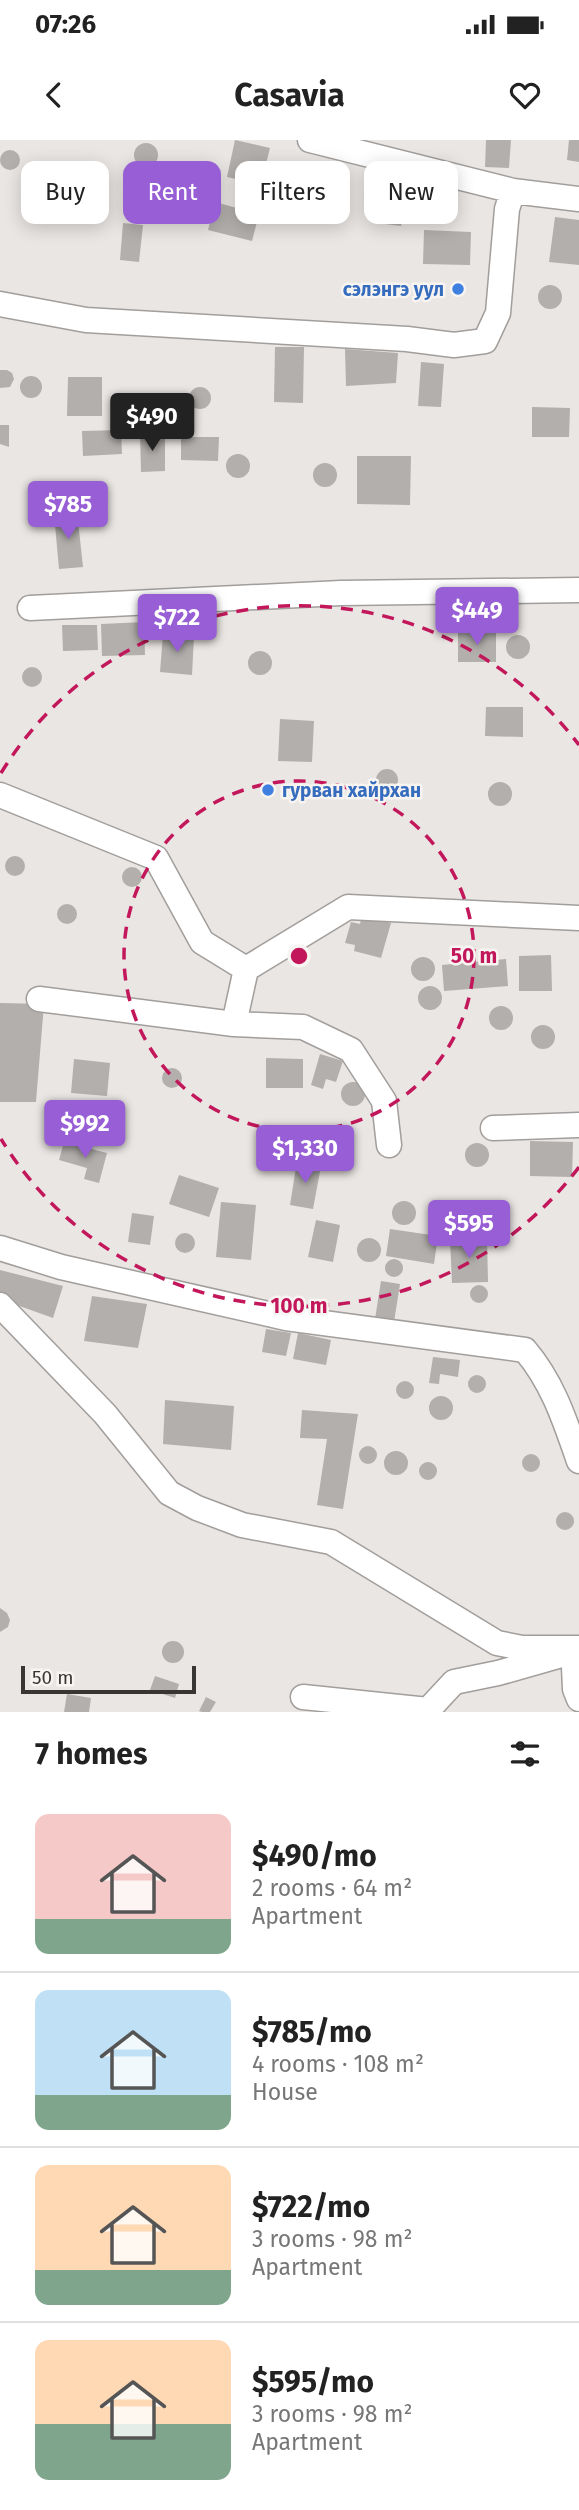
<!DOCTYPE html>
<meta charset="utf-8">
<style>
:root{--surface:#fff;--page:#f6f6f6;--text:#222;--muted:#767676;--line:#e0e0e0;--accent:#975ed5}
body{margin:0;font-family:"Fira Sans",sans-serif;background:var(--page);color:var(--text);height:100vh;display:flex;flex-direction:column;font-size:26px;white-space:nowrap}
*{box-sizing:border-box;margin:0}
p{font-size:23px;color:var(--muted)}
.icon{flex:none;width:38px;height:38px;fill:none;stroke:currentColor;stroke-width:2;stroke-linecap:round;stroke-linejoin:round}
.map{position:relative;height:1572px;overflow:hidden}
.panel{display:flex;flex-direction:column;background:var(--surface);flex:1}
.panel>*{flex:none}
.top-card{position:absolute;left:21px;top:21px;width:537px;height:63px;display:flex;gap:14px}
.scale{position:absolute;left:21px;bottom:18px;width:175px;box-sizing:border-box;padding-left:7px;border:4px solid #383635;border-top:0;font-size:19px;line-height:24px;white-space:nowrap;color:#383635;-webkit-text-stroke:5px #f7f4f1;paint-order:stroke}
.price{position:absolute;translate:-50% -60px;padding:0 16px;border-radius:7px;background:var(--accent);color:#fff;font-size:23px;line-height:46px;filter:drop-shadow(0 2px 4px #0008)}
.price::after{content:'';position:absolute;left:50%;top:42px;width:21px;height:16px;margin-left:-10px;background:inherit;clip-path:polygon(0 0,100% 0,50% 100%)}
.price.active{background:#222;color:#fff}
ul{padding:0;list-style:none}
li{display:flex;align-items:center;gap:21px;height:175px;padding:0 35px}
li+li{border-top:2px solid var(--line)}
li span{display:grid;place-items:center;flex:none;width:196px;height:140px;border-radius:14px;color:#555}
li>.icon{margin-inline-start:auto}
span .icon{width:84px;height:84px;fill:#fffc;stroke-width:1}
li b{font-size:30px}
h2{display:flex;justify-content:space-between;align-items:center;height:84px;padding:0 35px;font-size:30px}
.tag{padding:0 24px;border-radius:14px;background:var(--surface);box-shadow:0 4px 18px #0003;font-size:24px;line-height:63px}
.tag.active{background:var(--accent);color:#fff}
.status{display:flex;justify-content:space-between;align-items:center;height:49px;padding:0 35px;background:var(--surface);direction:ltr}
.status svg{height:19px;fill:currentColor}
header{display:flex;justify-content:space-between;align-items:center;height:91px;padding:0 35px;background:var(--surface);font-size:32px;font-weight:700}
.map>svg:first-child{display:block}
</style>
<div class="status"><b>07:26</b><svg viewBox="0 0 49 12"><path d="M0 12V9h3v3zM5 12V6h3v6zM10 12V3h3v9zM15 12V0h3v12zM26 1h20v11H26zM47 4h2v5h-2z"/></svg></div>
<header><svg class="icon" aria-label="back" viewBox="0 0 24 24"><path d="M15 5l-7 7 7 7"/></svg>Casavia<svg class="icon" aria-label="heart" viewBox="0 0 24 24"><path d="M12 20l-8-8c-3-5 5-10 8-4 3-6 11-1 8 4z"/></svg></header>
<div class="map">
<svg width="579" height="1572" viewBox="0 0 579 1572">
<rect width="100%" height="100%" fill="#eae6e4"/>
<path fill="#b2afac" d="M235 0 270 8 258 56 241 52 244 41 227 37Z
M486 0H511L509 28 485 27Z
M569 0H579V22L567 20Z
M134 15a12 12 0 1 1 24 0a12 12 0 1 1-24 0Z
M0 20a10 10 0 1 1 20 0a10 10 0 1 1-20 0Z
M38 38a10 10 0 1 1 20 0a10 10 0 1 1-20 0Z
M166 45a13 13 0 1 1 26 0a13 13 0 1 1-26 0Z
M90 51a9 9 0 1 1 18 0a9 9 0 1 1-18 0Z
M381 47 406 50 401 86 377 83Z
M215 62 259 74 252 101 208 90Z
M555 77 579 80V125L549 122Z
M123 83 143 85 139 122 120 120Z
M424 90 471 92 470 125 423 124Z
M538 157a12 12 0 1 1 24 0a12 12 0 1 1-24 0Z
M275 207H304L303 263 274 262Z
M345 209 398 213 396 243 346 246Z
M421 222 444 224 441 267 418 266Z
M0 230H7L12 233 14 239 10 247 0 248Z
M20 247a11 11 0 1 1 22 0a11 11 0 1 1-22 0Z
M68 237H102V276H67Z
M189 258a11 11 0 1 1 22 0a11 11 0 1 1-22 0Z
M532 267 570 268 569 297H532Z
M0 285H9V307L0 304Z
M121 290 122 314 83 316 82 291Z
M140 291 165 298V331L141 332Z
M181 297H219L218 321 181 320Z
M226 326a12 12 0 1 1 24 0a12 12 0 1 1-24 0Z
M357 316H411L410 365 357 364Z
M313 335a12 12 0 1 1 24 0a12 12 0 1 1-24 0Z
M81 352a10 10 0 1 1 20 0a10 10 0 1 1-20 0Z
M77 372 83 427 59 429 54 374Z
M144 482 145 515 102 516 101 484Z
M62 485H97L98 510 63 511Z
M458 492H496V522H458Z
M163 494 194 496 192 535 160 532Z
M506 507a12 12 0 1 1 24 0a12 12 0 1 1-24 0Z
M248 523a12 12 0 1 1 24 0a12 12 0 1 1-24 0Z
M22 537a10 10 0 1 1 20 0a10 10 0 1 1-20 0Z
M486 567H523V597L485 596Z
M280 579 314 581 312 622 278 621Z
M376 640a11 11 0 1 1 22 0a11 11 0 1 1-22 0Z
M488 654a12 12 0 1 1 24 0a12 12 0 1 1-24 0Z
M5 726a10 10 0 1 1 20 0a10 10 0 1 1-20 0Z
M122 737a10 10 0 1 1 20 0a10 10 0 1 1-20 0Z
M57 774a10 10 0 1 1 20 0a10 10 0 1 1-20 0Z
M362 775 391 783 381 818 354 811 355 805 345 803 351 782 360 784Z
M551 815 552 851H519V816Z
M411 829a12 12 0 1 1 24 0a12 12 0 1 1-24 0Z
M506 819 508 846 444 851 442 825Z
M418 858a12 12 0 1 1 24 0a12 12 0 1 1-24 0Z
M0 863 44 864 36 962H0Z
M489 878a12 12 0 1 1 24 0a12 12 0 1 1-24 0Z
M531 897a12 12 0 1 1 24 0a12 12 0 1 1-24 0Z
M320 914 343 921 336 942 326 939 323 949 311 945Z
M266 918 303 919V948H266Z
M74 919 110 923 107 956 71 953Z
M162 938a10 10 0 1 1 20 0a10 10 0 1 1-20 0Z
M341 954a12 12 0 1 1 24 0a12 12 0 1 1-24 0Z
M530 1001 573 1002 572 1037 530 1036Z
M64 1002 107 1013 99 1043 84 1039 87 1028 59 1020Z
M465 1015a12 12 0 1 1 24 0a12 12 0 1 1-24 0Z
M297 1021 321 1026 313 1069 290 1065Z
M179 1035 219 1048 209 1077 169 1064Z
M392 1073a12 12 0 1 1 24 0a12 12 0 1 1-24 0Z
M221 1062 256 1065 251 1120 216 1117Z
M132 1073 154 1076 150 1105 128 1102Z
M316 1080 340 1085 333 1122 308 1117Z
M390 1089 438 1096 434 1124 386 1116Z
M175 1103a10 10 0 1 1 20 0a10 10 0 1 1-20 0Z
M487 1097 488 1142 452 1143 450 1099Z
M357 1110a12 12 0 1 1 24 0a12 12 0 1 1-24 0Z
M385 1128a9 9 0 1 1 18 0a9 9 0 1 1-18 0Z
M0 1130 63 1146 53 1178 0 1159Z
M381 1141 400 1144 394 1182 375 1179Z
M470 1154a9 9 0 1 1 18 0a9 9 0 1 1-18 0Z
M92 1156 147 1164 138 1208 84 1201Z
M266 1189 291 1193 286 1216 262 1212Z
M298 1193 331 1200 326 1225 293 1219Z
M433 1217 460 1220 458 1237 440 1234 439 1244 429 1243Z
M468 1244a9 9 0 1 1 18 0a9 9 0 1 1-18 0Z
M396 1250a9 9 0 1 1 18 0a9 9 0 1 1-18 0Z
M429 1268a12 12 0 1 1 24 0a12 12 0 1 1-24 0Z
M165 1260 234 1266 231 1310 163 1304Z
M302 1270 358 1274 343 1369 317 1365 327 1299 300 1298Z
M359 1315a9 9 0 1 1 18 0a9 9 0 1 1-18 0Z
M384 1323a12 12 0 1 1 24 0a12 12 0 1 1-24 0Z
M522 1323a9 9 0 1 1 18 0a9 9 0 1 1-18 0Z
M419 1331a9 9 0 1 1 18 0a9 9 0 1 1-18 0Z
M556 1381a9 9 0 1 1 18 0a9 9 0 1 1-18 0Z
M0 1468 7 1473 10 1480 8 1487 0 1492Z
M162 1512a11 11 0 1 1 22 0a11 11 0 1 1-22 0Z
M155 1536 179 1544 175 1558 150 1550Z
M67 1554 91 1558 89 1572H64Z
M206 1557 216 1562 210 1572H202L199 1571Z"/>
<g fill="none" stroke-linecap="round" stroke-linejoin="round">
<g stroke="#a19e9c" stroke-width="27">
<path id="minor" d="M310 0 513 51 579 59
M0 164 86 180 407 199 454 205 485 201 498 173 507 69 513 51
M30 468 341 453 579 450
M0 655 156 718 202 802 246 829 348 767 579 778
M246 829 234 884 303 887 351 910 384 961 389 1005
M39 859 234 884
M493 988 579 985
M0 1108 61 1127 286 1178 525 1210C553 1243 565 1281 579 1321
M0 1165 105 1274 169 1353 197 1368 242 1385 331 1402 497 1503 522 1508H579
M579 1520 574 1527 575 1549 579 1559
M303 1557 428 1570 454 1542 498 1533 558 1516"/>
</g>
<use href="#minor" stroke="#fff" stroke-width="24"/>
</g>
<g fill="none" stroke="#c2185b" stroke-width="3.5" stroke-dasharray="12 9">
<circle cx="299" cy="816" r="175"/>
<path d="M579 1027A350 350 0 0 1 1 999M1 633A350 350 0 0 1 579 605"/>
</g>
<g fill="#3f7fe0" stroke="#f7f4f1" stroke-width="2.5">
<circle cx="458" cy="149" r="7"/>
<circle cx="268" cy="650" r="7"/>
</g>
<g text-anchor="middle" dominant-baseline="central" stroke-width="5" stroke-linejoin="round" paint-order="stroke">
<g font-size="19" font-weight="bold" fill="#366cbe" stroke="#f7f4f1" text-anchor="end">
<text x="444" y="149">сэлэнгэ уул</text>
<text x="282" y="650" text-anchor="start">гурван хайрхан</text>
</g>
</g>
<circle cx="299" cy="816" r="10" fill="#c2185b" stroke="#f7f4f1" stroke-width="3.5"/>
<g font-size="21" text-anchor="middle" font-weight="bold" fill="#c2185b" stroke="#f7f4f1" stroke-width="5" stroke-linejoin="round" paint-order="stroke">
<text x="474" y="823">50 m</text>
<text x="299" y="1173">100 m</text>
</g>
</svg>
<div class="scale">50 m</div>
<b class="price active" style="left:152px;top:313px">$490</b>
<b class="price" style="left:68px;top:401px">$785</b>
<b class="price" style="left:477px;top:507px">$449</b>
<b class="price" style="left:177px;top:514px">$722</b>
<b class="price" style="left:85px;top:1020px">$992</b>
<b class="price" style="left:305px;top:1045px">$1,330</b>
<b class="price" style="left:469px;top:1120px">$595</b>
<div class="top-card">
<a class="tag">Buy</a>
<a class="tag active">Rent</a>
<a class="tag">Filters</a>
<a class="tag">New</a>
</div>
</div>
<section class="panel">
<h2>7 homes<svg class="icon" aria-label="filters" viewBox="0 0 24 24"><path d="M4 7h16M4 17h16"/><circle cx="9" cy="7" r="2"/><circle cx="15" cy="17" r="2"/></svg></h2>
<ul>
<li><span style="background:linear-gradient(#f6c9c9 75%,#7fa58c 0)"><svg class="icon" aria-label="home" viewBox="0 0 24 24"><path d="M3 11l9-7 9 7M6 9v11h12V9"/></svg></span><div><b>$490/mo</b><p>2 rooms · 64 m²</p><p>Apartment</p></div></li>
<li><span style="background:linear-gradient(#bfe0f5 75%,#7fa58c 0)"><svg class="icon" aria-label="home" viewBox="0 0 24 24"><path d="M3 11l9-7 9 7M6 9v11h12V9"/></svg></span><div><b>$785/mo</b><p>4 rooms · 108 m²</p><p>House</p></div></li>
<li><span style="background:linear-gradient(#ffd9b3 75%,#7fa58c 0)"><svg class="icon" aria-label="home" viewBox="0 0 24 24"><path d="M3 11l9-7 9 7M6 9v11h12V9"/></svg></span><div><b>$722/mo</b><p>3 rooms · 98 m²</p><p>Apartment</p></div></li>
<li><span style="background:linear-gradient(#ffd9b3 60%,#7fa58c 0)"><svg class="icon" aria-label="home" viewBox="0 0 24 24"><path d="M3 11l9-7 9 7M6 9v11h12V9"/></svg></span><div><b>$595/mo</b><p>3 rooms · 98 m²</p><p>Apartment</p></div></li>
</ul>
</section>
